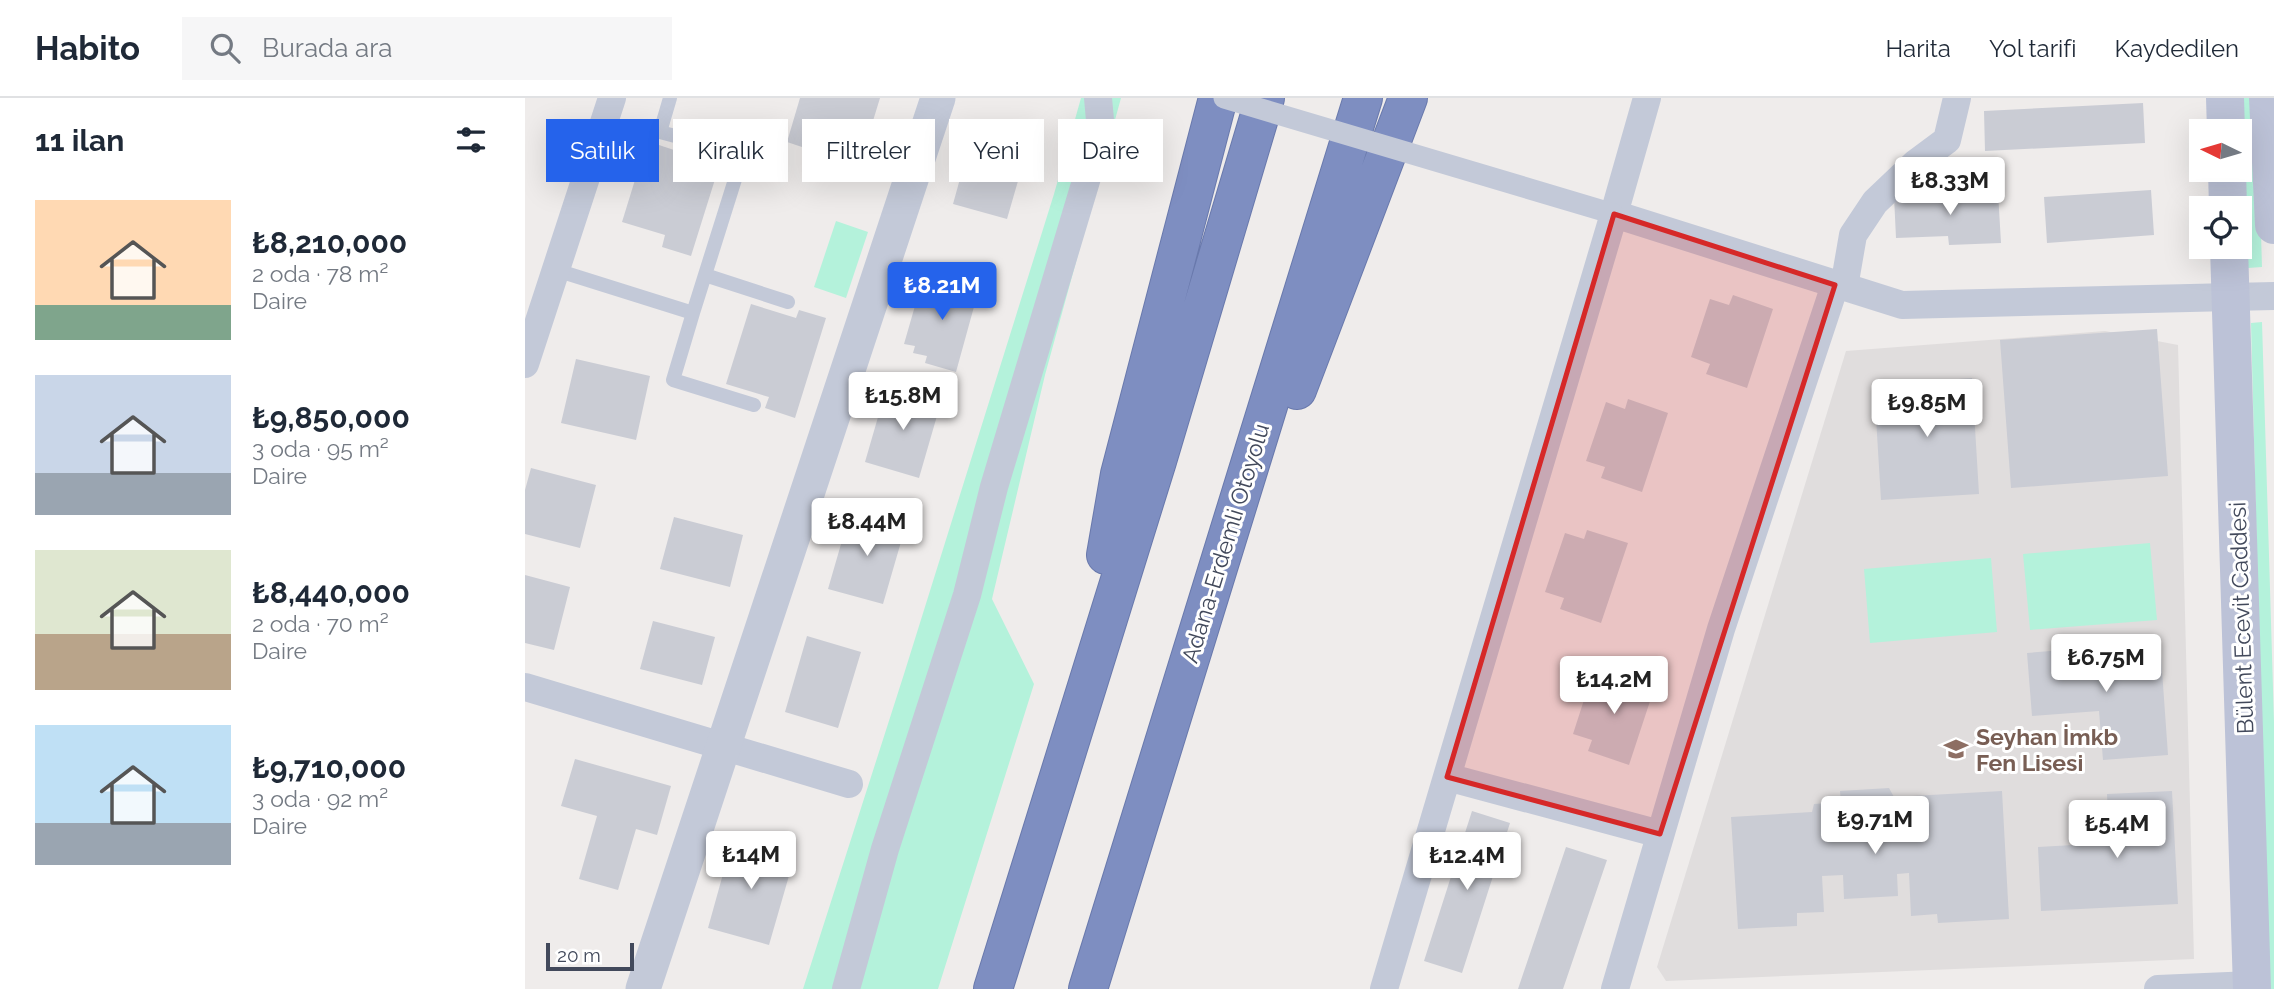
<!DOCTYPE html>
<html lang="tr">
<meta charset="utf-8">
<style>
:root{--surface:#fff;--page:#f6f6f7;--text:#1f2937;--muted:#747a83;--line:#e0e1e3;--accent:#2563eb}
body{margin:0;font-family:Raleway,sans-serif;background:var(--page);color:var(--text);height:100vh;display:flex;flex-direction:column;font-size:26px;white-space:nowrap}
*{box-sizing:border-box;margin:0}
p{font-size:23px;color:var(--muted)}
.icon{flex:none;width:38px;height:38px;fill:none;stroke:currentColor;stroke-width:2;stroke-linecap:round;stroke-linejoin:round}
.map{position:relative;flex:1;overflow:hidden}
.side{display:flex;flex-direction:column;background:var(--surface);width:525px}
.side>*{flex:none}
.guide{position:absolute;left:21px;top:21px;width:665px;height:63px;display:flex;gap:14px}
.needle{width:46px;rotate:275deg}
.buttons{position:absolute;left:1664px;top:21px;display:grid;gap:14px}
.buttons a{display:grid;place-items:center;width:63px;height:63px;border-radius:0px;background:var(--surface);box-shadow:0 7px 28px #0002;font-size:35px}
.scale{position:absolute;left:21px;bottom:18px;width:88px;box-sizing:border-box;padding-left:7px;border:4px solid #42495b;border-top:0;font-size:19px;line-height:24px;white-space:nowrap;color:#42495b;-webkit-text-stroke:5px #fff;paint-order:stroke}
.price{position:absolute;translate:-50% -60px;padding:0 16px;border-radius:7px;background:#fff;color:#222;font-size:23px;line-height:46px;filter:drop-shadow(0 2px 4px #0008)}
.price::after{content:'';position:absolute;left:50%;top:42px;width:21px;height:16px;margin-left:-10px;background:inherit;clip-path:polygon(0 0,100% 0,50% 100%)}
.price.on{background:var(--accent);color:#fff}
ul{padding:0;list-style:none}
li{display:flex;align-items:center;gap:21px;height:175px;padding:0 35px}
li span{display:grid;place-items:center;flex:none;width:196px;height:140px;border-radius:0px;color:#555}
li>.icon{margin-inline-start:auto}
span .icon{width:84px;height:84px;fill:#fffc;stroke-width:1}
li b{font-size:30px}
h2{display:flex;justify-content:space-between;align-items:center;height:84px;padding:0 35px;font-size:30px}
.tag{padding:0 24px;border-radius:0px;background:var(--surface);box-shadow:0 7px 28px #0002;font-size:24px;line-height:63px}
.tag.on{background:var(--accent);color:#fff}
header{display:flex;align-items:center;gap:42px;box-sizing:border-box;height:98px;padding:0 35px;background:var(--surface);border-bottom:2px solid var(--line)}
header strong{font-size:33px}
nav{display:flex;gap:38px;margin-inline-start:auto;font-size:24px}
.search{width:490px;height:63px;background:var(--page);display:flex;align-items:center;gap:18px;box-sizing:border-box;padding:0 24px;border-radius:0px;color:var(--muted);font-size:26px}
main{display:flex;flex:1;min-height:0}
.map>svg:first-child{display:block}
</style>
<header>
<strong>Habito</strong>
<div class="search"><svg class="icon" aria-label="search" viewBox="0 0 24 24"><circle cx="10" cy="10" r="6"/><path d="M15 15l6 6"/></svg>Burada ara</div>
<nav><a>Harita</a><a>Yol tarifi</a><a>Kaydedilen</a></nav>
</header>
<main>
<section class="side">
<h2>11 ilan<svg class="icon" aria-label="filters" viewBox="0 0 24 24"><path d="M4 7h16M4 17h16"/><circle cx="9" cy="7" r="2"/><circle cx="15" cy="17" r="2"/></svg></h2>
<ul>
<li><span style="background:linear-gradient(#ffd9b3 75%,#7fa58c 0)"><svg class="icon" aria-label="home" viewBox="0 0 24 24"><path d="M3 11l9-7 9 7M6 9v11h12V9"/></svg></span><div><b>₺8,210,000</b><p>2 oda · 78 m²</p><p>Daire</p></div></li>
<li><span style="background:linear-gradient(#c9d6e8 70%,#9aa5b1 0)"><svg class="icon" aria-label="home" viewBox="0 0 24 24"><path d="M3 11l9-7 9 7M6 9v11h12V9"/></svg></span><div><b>₺9,850,000</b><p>3 oda · 95 m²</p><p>Daire</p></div></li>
<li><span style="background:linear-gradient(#dfe7d0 60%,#b9a48a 0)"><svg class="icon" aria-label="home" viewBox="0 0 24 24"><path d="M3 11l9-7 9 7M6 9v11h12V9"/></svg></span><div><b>₺8,440,000</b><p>2 oda · 70 m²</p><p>Daire</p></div></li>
<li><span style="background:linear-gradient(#bfe0f5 70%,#9aa5b1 0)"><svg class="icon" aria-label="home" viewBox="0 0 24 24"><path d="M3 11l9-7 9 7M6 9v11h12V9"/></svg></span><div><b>₺9,710,000</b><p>3 oda · 92 m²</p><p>Daire</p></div></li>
</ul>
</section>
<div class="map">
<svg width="1749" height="891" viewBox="0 0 1749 891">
<rect width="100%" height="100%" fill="#efeceb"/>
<path fill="#e0dddd" d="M1580 233 1653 247 1669 861 1141 883 1132 869 1321 253Z"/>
<path fill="#b4f2db" d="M556 0H596L520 277 467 501 509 586 413 891H278L379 576 529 96Z
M1716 0H1732L1737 169 1723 170Z
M311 123 343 134 321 200 289 189Z
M1737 224 1749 624V891H1743L1726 225Z
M1625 445 1632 522 1505 532 1498 456Z
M1466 460 1472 534 1345 545 1339 471Z"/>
<path fill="#caccd4" d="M275 0H355L331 78 301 68 304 58 262 44Z
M1618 5 1620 45 1460 53 1459 13Z
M449 30 504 45 482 121 428 106Z
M122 43 167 58 170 50 197 59 166 158 137 149 140 137 97 124Z
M1626 92 1629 137 1522 145 1519 99Z
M1473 94 1476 145 1424 147 1423 138 1371 140 1369 98Z
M424 178 455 187 431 274 400 265 402 258 388 255 390 248 379 246 396 187 410 191 412 185 422 187Z
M1208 197 1248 211 1222 290 1181 276 1185 266 1166 259 1185 201 1204 207Z
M226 206 271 220 274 212 301 220 270 320 240 310 244 299 201 286Z
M1632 231 1643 378 1486 390 1475 242Z
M51 261 125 278 111 342 36 325Z
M1447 280 1454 396 1356 402 1349 287Z
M362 288 416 304 394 380 340 364Z
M1103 301 1143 315 1117 394 1076 380 1080 369 1061 363 1081 304 1100 311Z
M6 370 71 387 55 450 0 436V392Z
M325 415 380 430 358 506 303 491Z
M149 419 218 437 205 489 135 471Z
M1062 432 1103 445 1076 525 1035 511 1039 500 1020 494 1040 435 1059 441Z
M0 477 45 489 29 552 0 545Z
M128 523 190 539 177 587 115 571Z
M282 538 336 554 313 630 260 614Z
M1635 544 1643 657 1578 662 1574 613 1507 618 1502 555Z
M1090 574 1130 588 1104 667 1063 653 1067 642 1048 636 1067 577 1086 584Z
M50 661 146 688 132 737 111 731 93 792 54 781 72 718 36 708Z
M1364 690 1369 699 1477 693 1484 821 1413 825 1412 816 1386 818 1384 775 1372 776 1373 798 1319 801 1318 777 1297 778 1299 814 1272 815V828L1213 831 1206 719 1287 714 1289 706 1316 704 1315 693Z
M1647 693 1653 806 1516 813 1513 749 1584 745 1582 696Z
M947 713 985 725 937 875 899 863Z
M208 740 270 757 244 847 183 830Z
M1041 749 1082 762 1038 891H993Z"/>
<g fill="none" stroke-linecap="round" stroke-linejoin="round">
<g stroke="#6979ac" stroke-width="40">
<path id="motorway" d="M772 292 883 0
M581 457 595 376 693 0
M468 891 632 363 740 0
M563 891 838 0"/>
</g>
<path stroke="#c3c9d8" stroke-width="14" d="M31 172 168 215 218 56 135 34 145 0
M180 177 263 204
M168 215 148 282 229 307"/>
<path stroke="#c3c9d8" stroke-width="28" d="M1089 116 1377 207 1749 198
M1319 189 1328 137 1350 104 1391 65 1422 42 1432 0
M0 266 87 0
M0 589 324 686
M922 679 1135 736
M321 891 360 751 442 497 469 389 576 33 573 0
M859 891 1089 116 1122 0
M1090 891 1196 531 1310 187
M1633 891 1727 887"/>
<path stroke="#c3c9d8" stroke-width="35" d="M118 891 413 0"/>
<path stroke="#bcc2d7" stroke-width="38" d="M1700 0 1701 33
M1743 0 1749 127
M1702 72 1703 110
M1704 149 1727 891"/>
<use href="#motorway" stroke="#7e8ec1" stroke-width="38"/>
<path stroke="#c3c9d8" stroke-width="21" d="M699 0 1089 116"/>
</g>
<path fill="#d62828" fill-opacity="0.2" stroke="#d62828" stroke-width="5" stroke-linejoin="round" d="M1089 116 1310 187 1135 736 922 679Z"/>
<defs>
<g id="school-bare" transform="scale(1.89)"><path d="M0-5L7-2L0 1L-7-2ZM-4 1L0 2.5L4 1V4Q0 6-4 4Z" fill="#8d6e63" stroke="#fff" stroke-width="2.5" paint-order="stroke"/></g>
</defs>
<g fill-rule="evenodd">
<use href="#school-bare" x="1431" y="651"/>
</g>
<g text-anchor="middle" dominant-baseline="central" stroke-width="6" stroke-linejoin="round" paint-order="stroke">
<g font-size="23" fill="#42495b" stroke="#fff">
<text transform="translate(700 445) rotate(-73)">Adana-Erdemli Otoyolu</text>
<text transform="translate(1716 520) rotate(-92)">Bülent Ecevit Caddesi</text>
</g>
<g font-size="23" font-weight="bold" fill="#785e54" stroke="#fff" text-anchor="start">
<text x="1451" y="638">Seyhan İmkb<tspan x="1451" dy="26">Fen Lisesi</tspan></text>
</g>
</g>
</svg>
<div class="buttons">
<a><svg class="needle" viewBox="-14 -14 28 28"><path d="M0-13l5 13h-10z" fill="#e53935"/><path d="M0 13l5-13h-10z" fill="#747a83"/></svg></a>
<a><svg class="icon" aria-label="locate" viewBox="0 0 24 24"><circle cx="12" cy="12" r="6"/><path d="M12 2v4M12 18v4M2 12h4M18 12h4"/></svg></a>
</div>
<div class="scale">20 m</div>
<b class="price" style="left:1425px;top:119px">₺8.33M</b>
<b class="price on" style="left:417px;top:224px">₺8.21M</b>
<b class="price" style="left:378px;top:334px">₺15.8M</b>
<b class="price" style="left:1402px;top:341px">₺9.85M</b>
<b class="price" style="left:342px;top:460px">₺8.44M</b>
<b class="price" style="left:1581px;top:596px">₺6.75M</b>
<b class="price" style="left:1089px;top:618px">₺14.2M</b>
<b class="price" style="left:1350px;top:758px">₺9.71M</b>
<b class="price" style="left:1592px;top:762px">₺5.4M</b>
<b class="price" style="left:226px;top:793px">₺14M</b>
<b class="price" style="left:942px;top:794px">₺12.4M</b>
<div class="guide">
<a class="tag on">Satılık</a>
<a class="tag">Kiralık</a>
<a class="tag">Filtreler</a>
<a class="tag">Yeni</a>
<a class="tag">Daire</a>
</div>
</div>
</main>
